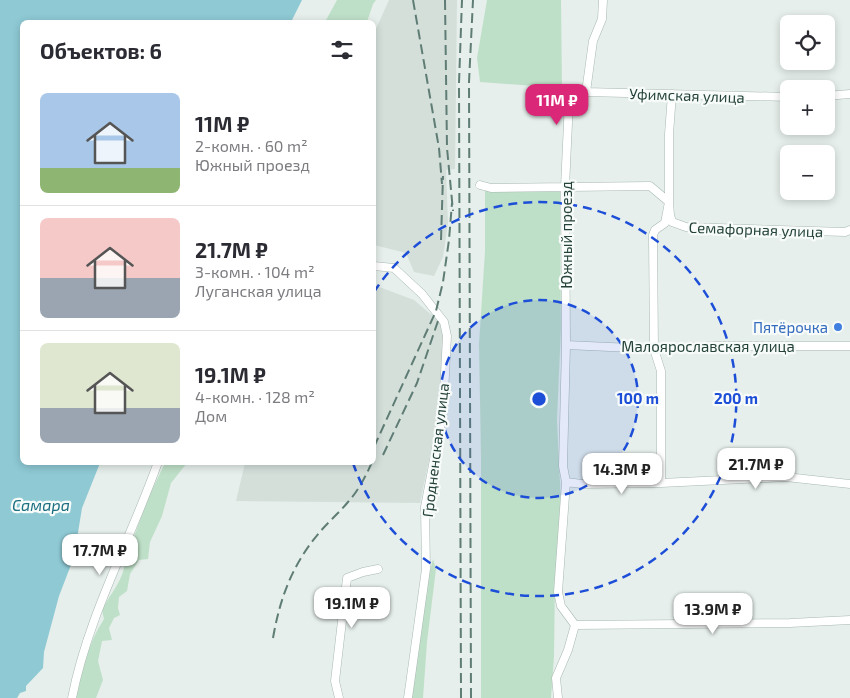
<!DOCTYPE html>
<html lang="ru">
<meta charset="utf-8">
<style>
:root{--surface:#fff;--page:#f2f2f3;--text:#2b2b33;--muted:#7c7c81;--line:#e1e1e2;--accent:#db2777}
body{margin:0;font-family:"Exo 2",sans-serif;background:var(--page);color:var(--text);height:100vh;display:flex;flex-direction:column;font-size:19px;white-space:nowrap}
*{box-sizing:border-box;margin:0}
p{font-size:16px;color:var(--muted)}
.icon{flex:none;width:28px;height:28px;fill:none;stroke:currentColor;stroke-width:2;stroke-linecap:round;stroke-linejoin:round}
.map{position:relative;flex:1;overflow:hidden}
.drawer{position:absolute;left:20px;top:20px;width:356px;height:445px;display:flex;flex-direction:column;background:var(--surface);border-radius:8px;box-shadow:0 2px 8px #0003}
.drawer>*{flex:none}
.buttons{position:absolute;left:780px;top:15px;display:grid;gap:10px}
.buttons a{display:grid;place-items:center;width:55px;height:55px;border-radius:8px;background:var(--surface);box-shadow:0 2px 8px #0003;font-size:25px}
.price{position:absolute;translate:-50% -42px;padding:0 11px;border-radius:10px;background:#fff;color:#222;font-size:16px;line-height:32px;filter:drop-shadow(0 1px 2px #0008)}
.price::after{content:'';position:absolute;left:50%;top:30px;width:15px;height:11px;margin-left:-8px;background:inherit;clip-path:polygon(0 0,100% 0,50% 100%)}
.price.active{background:var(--accent);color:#fff}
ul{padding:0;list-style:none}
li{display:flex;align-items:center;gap:15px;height:125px;padding:0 20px}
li+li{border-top:1px solid var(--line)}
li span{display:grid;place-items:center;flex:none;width:140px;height:100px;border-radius:8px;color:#555}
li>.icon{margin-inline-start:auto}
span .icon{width:60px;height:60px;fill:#fffc;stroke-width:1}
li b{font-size:21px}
h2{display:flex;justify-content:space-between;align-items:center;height:60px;padding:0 20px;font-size:21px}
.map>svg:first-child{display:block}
</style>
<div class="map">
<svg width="850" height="698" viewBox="0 0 850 698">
<rect width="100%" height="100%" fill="#e6efeb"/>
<path fill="#d4dfda" d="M389 0H457L455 169 446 170 448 223 443 257 434 276 414 272 406 253 374 245V33Z
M374 285 414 300 440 322 443 339 440 407 420 503 236 501 245 463 374 462Z"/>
<path fill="#bfe0c8" d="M337 0H376L373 4 367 22H325Z
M487 0H561L562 88 480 82 477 58Z
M485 189 560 190 561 328 557 420 561 503 555 580 554 656 551 698H481V457L479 344 485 251Z
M165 463H187L171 483 162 516 150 542 148 559 139 560 130 574 127 591 119 597 118 608 120 615 114 618 109 628 112 640 102 641 98 661 103 680 96 698H76C82 670 88 643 104 619L102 610C110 594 124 580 125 561L149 496Z
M433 559 436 569 427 642 423 698H412L428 579Z"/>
<path fill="#8ec9d4" d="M0 0H302L291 22H22V462L100 463 82 508 74 557 59 596 44 652 43 668 26 686V691L20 693 17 698H0Z"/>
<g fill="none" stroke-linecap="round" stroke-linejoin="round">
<g stroke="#a8b8b2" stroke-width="9">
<path id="street" d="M586 92 593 41 602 19 603 0
M826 96 850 94
M480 185 491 188 650 186 669 202 670 215 672 222 686 227 845 232 850 230
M374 266 394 268 422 294 444 322 447 336 443 412 425 507 426 569 408 698
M566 345 654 349 715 346H850
M566 482 563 466 566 345 565 187 569 101 576 93 586 92 789 97
M661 483V371L654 349 653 235 655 230 665 223 669 202V134L672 94
M575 625 561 606 558 592 566 482 582 484 661 483 786 477 850 484
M575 625 790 623 850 620
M72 698C88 616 130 541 158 462
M339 698 335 681 347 578 363 572 378 569
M558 698 556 678 568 650 575 625"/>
</g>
<use href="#street" stroke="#fff" stroke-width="8"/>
<path stroke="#5f7d75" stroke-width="2" stroke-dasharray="10 5" stroke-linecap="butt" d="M413 0 439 148 442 184
M445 0 447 148 453 211
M441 240 443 176
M374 447 436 311 443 282 449 240 452 203
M383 455 417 383 439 318
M273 638C280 598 292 565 319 533 328 522 339 513 348 502 358 491 366 476 372 462
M461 698 459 83 462 0
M471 698 469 82 473 0"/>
</g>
<circle cx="539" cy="399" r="99" fill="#1d4ed8" fill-opacity=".12"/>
<g fill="none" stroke="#1d4ed8" stroke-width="2.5" stroke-dasharray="9 6">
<circle cx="539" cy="399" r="99"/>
<path d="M374 292A197 197 0 1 1 353 463"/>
</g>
<circle fill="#3f7fe0" stroke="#f7fbf9" stroke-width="2" cx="838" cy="327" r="5"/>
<g text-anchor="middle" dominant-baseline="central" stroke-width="4.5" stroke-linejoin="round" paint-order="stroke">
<g font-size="15" fill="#24423a" stroke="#f7fbf9">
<text transform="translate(687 95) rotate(2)">Уфимская улица</text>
<text transform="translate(756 229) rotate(2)">Семафорная улица</text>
<text transform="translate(566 235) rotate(-90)">Южный проезд</text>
<text x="708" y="346">Малоярославская улица</text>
<text transform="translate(435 450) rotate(-83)">Гродненская улица</text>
</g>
<g font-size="15" fill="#366cbe" stroke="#f7fbf9" text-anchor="end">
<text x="828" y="327">Пятёрочка</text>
</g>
<g font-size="16" font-style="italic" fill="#1c6f80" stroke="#f7fbf9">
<text x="41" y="504">Самара</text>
</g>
</g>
<circle cx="539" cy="399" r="8" fill="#1d4ed8" stroke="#f7fbf9" stroke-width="2.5"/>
<g font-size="15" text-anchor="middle" font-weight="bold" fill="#1d4ed8" stroke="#f7fbf9" stroke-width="4.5" stroke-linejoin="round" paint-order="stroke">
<text x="638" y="404">100 m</text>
<text x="736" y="404">200 m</text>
</g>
</svg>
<div class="buttons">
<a><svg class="icon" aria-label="locate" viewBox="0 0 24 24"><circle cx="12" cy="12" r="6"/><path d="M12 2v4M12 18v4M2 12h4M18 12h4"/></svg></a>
<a>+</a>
<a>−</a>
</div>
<b class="price active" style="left:557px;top:126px">11M ₽</b>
<b class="price" style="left:756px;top:490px">21.7M ₽</b>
<b class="price" style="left:622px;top:495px">14.3M ₽</b>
<b class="price" style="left:100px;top:576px">17.7M ₽</b>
<b class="price" style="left:352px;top:629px">19.1M ₽</b>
<b class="price" style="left:713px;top:635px">13.9M ₽</b>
<section class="drawer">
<h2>Объектов: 6<svg class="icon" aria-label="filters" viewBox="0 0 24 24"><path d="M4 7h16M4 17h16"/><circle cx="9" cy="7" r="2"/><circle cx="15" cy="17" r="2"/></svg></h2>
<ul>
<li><span style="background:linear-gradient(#a9c7e8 75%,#8fb573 0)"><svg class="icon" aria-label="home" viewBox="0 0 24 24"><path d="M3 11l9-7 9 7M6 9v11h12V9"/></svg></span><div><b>11M ₽</b><p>2-комн. · 60 m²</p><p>Южный проезд</p></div></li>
<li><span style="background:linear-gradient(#f6c9c9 60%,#9aa5b1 0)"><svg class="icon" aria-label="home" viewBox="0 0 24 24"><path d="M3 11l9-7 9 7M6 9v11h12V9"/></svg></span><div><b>21.7M ₽</b><p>3-комн. · 104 m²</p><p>Луганская улица</p></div></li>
<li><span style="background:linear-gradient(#dfe7d0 65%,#9aa5b1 0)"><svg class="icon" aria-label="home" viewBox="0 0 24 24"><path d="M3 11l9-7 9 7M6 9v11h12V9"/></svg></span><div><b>19.1M ₽</b><p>4-комн. · 128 m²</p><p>Дом</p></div></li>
</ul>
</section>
</div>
